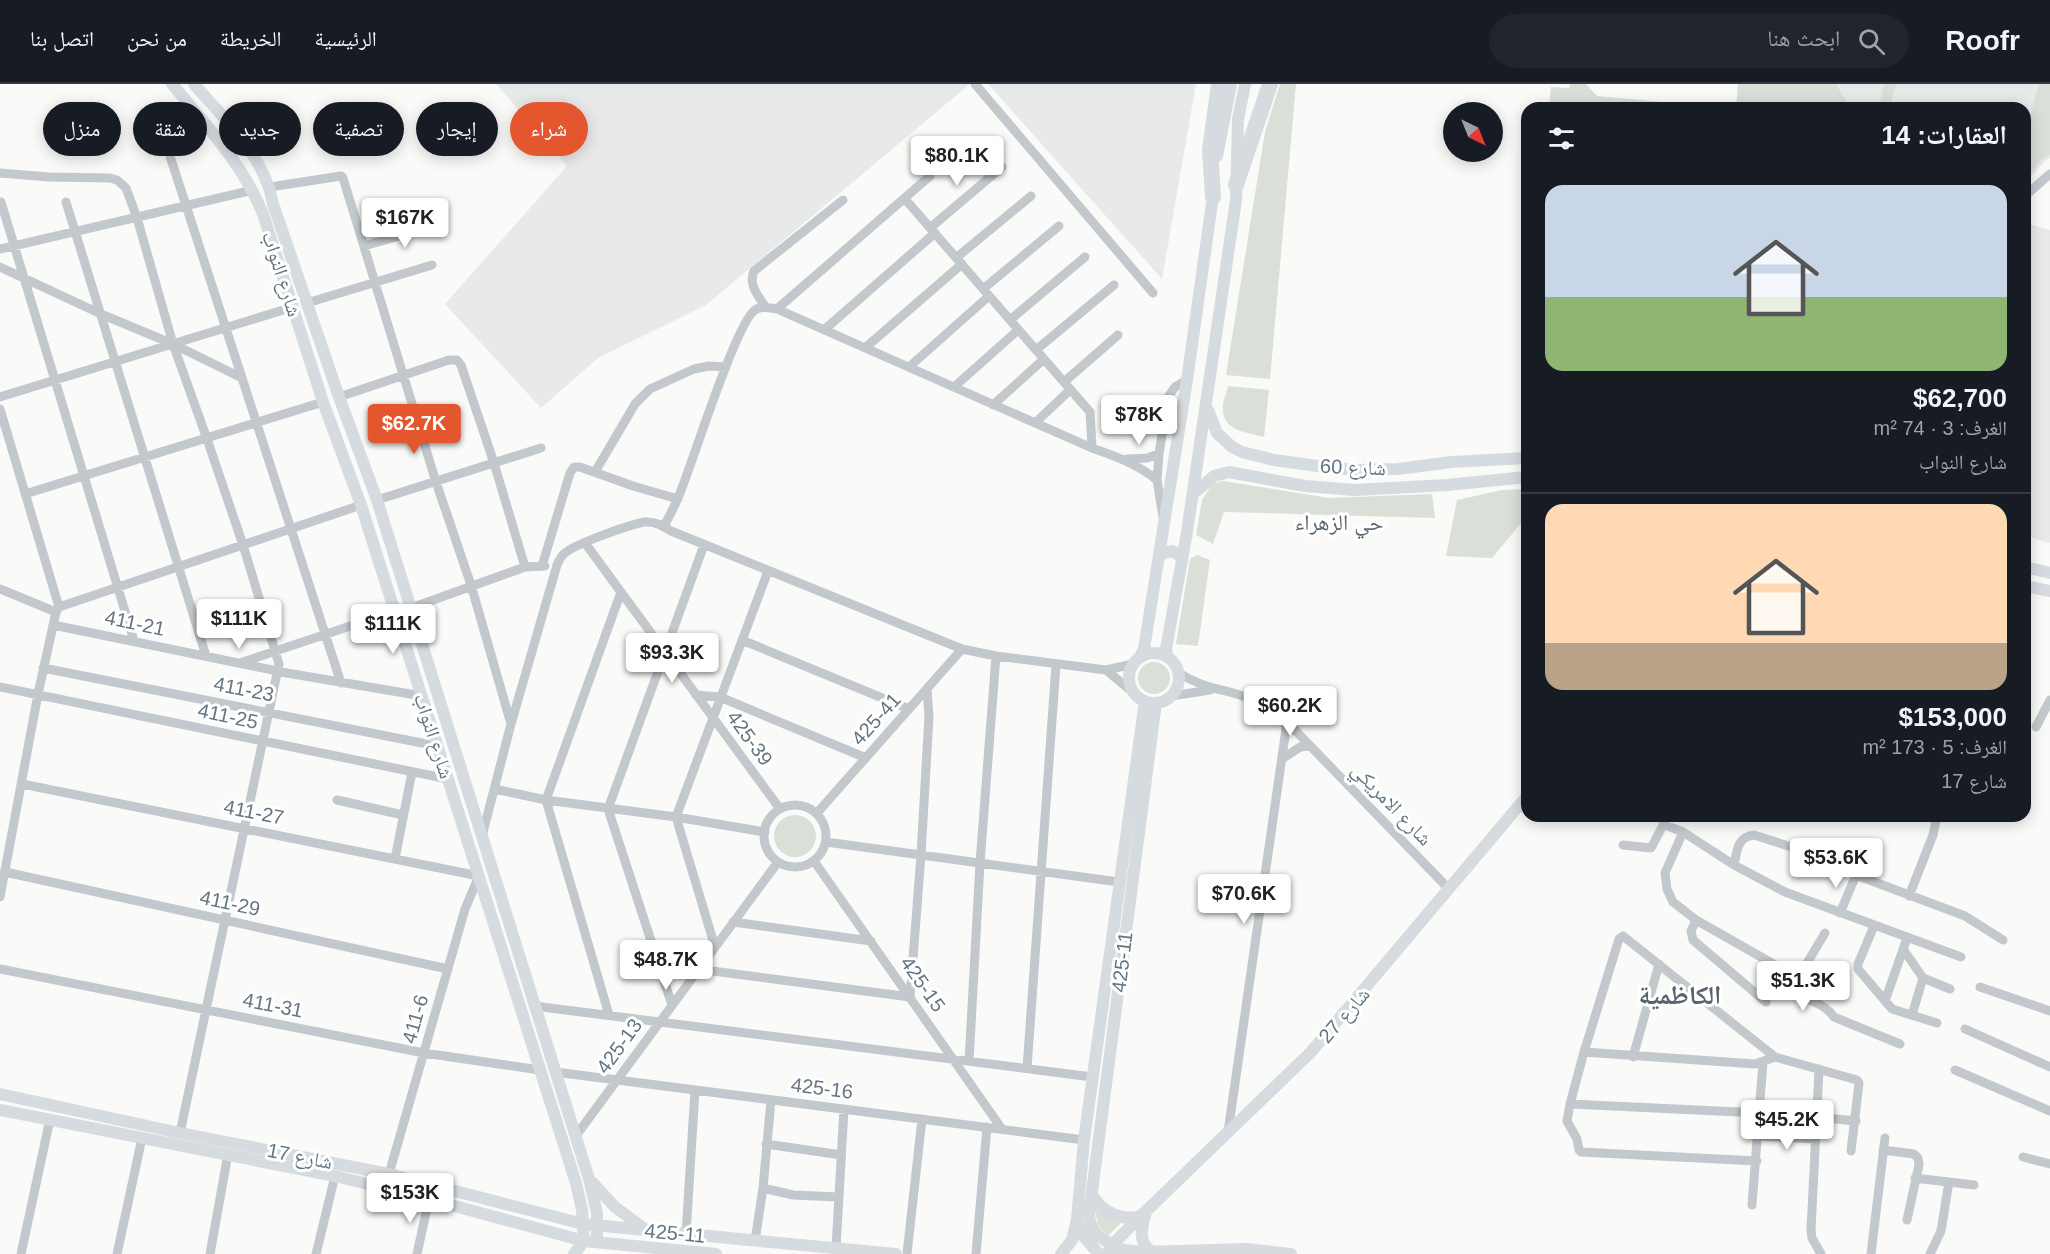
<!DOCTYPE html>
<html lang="ar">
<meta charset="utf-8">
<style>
:root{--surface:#171b24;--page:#20242c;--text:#f1f3f6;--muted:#9ea1a6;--line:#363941;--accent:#e4572e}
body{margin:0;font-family:Arial,"Noto Naskh Arabic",sans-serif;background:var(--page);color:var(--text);direction:rtl;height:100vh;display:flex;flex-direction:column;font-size:22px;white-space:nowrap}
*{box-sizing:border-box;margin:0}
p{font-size:20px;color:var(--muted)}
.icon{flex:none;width:33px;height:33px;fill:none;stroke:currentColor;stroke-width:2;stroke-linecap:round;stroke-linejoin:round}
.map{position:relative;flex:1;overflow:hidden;direction:ltr}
.details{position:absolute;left:1521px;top:18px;width:510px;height:720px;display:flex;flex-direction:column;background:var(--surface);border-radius:18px;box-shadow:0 3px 15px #0003;direction:rtl}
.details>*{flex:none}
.top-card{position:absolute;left:18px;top:18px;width:570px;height:54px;direction:rtl;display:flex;gap:12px}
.needle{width:39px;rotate:137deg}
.fabs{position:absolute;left:1443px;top:18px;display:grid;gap:12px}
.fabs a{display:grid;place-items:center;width:60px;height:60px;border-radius:50%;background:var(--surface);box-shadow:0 3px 15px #0003;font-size:30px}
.price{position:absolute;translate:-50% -51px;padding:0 14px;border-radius:6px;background:#fff;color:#222;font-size:20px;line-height:39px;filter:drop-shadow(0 2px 3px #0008)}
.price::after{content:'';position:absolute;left:50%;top:36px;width:18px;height:14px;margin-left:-9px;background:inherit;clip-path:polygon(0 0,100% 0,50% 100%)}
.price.on{background:var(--accent);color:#fff}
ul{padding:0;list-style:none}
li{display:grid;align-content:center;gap:12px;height:318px;padding:0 24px}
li+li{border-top:2px solid var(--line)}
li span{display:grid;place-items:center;height:186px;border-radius:18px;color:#555}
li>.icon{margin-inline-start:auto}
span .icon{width:108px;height:108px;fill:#fffc;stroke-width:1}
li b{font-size:26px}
h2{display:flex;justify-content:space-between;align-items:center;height:72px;padding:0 24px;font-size:26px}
.chip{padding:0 21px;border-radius:27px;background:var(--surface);box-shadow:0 3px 15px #0003;font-size:21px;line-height:54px}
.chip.on{background:var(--accent);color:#fff}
header{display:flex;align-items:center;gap:36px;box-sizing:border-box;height:84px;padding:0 30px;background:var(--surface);border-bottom:2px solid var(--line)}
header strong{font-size:28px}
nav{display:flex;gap:33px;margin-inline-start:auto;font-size:21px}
.search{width:420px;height:54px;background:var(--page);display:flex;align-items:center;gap:15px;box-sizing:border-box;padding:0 21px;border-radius:33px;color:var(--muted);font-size:22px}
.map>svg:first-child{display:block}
</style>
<header>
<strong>Roofr</strong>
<div class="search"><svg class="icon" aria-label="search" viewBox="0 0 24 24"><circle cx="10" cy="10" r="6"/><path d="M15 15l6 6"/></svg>ابحث هنا</div>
<nav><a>الرئيسية</a><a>الخريطة</a><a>من نحن</a><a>اتصل بنا</a></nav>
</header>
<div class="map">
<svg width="2050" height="1170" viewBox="0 0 2050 1170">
<rect width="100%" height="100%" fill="#fafaf8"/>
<path fill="#e8e9e9" d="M496 0H970L706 221 598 274 541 324 445 220 567 82Z
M988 0H1196L1162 195Z
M1795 0H2050V74L2044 78 2025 99V24H1808Z
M2025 139 2050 146V459L2025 452Z"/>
<path fill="#dadfd7" d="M1280 0H1296L1270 295 1226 291 1265 48Z
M1570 0H1586L1597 12 1730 24H1599L1549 21 1551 3 1569 4Z
M1738 0H1836L1850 24H1736Z
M1884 0H1896L1891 18 1895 24H1880L1879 21Z
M2039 0H2050V70L2041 76 2025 95V53Z
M1228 302 1269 306 1264 353C1249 349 1223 347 1223 326 1222 319 1226 310 1228 302Z
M1223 397 1329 414 1432 410 1435 434 1224 428 1213 460 1196 451 1202 416 1212 400Z
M1527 405V432L1492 474 1446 472 1457 416 1502 406Z
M1197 471 1210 476 1198 562 1176 560 1190 475Z
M1138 594a16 16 0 1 1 32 0a16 16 0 1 1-32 0Z
M774 752a21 21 0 1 1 42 0a21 21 0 1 1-42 0Z
M1095 1126 1106 1132 1123 1137 1109 1151C1098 1146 1097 1137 1095 1126Z"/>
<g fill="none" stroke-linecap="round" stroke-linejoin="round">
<path stroke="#c3c8cc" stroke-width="9" d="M975 0 1153 209
M168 66 341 599
M0 89 49 93 110 94 117 96 126 104 137 134 173 260 207 355 243 461 279 580 180 1049
M270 103 341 92 343 94 436 398 471 501 511 640
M2025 112 2050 90
M905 115 1090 328 1092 364
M1 118 134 557
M66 118 206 572
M930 144 1002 83
M364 162 437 141
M0 165 253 106
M956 174 1031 112
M0 183 101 230 173 260 242 294
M983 205 1059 142
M307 219 432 181
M765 222C758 212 748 200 754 187L843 116
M777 225 930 92
M1010 236 1085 173
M824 246 935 149
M865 264 962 180
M1036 266 1114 201
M909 283 989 212
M1064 298 1118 251
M954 303 1018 246
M0 313 293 223
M339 313 449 276H457L461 281 494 379 525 483
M993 321 1044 275
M0 325 59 523 56 528 38 610 0 813
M1035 339 1070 306
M1127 375 1147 374 1159 370
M595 388 635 320 650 305 694 285 709 282 726 283
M25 410 323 318
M377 416 541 364
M1163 433 1157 396 1159 370 1168 313 1175 303 1187 296
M664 442C669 433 674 423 678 414 691 384 736 238 755 226 762 221 770 224 777 225L1092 364C1115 372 1137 380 1157 396
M585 459 780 725
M542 482 570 389 574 383H580L633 402 678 415
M0 505 56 528
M59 523 361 421
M411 524 525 483 545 482
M53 541 287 589 422 612
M742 556 909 625
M240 579 395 527
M43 584 437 662
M1106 586 1135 610
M1179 589C1204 605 1221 604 1246 613 1262 620 1274 628 1287 638L1449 805
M0 603 448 695
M696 611 720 613 866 674
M1171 612 1210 606
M2036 643 2050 616
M1282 675 1300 663 1310 662
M22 700 479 792 465 825 389 1090
M495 705 546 716 676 733 765 748
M337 716 403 731
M764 752a31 31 0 1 1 62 0a31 31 0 1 1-62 0Z
M817 729 962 565
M1665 741 1683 748 1734 781 1785 808 1961 873
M1683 748 1665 789 1667 805 1673 818 1696 836 1798 894
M482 752 511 640 557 481C559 476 561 472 565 469 575 460 631 440 645 438 655 437 663 442 671 447L962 565 996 572 1106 586 1133 580
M826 758 1119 798
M1623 761 1651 764 1668 732
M395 775 412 688
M814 777 1002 1045
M1734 781C1737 767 1737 753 1754 751L1801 766 1856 791 1965 832 2003 856
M5 788 448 885
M1909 812 1933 751 1937 732
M1840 829 1856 791
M1696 836 1691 847 1693 856 1766 918
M733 838 871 857
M1874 842 1858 880V885L1892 925 1937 939
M1825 849 1798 894 1796 907C1809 919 1824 918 1834 933L1900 960
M715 863 676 733 768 487
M1903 865 1923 894 1950 905
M659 880 910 913 921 771 929 632 927 605
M0 885 424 969 540 986
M1980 903 2050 927
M1885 917 1907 854
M672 921 608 725 704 461
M534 922 1092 993
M609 931 546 716 621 508
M1912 931 1923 894
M1965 945 2050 983
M1584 968 1755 980 1775 973
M1633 973 1659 880
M969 977 980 779 996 572
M1027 984 1056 581
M1819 985 1811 1146 1812 1154 1821 1170
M1955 986 2050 1027
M555 988 1084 1056
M1570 1020 1760 1029
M1815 1033 1856 1037
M1228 1048 1287 638
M1758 1052 1816 1055
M575 1053 778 778
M766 1060 841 1071
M1883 1066 1914 1070 1918 1074 1919 1081 1907 1136
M2023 1073 2050 1080
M1757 1077 1581 1068 1579 1066 1577 1055 1567 1037 1570 1020 1584 968 1619 855 1623 852 1775 973 1857 996 1859 999 1851 1067
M1915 1094 1974 1101
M763 1104 793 1111 838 1113
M1752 1121 1763 978
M686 1150 695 1006
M755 1157 763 1104 771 1016
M836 1164 844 1025
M21 1170 50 1035
M117 1170 142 1054
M210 1170 228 1070
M316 1170 335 1092
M417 1170 429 1115
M907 1170 922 1035
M976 1170 987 1043
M1871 1170 1885 1054
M1930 1170 1941 1147 1949 1098"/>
<path stroke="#d6dbdf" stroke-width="12" d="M172 0C206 41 243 80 263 130L323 318 361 421 576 1099 582 1126 584 1157 574 1170
M194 0C225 36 265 72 273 120L339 313 377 416 589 1095 597 1129V1158
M1217 72 1231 0
M1208 326 1217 349 1232 363 1242 368 1274 376 1325 383 1357 386 1398 385 1452 378 1527 374
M1193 410 1214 392 1229 388 1305 402 1355 406 1447 401 1527 393
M1160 472 1163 469 1173 467 1181 473 1182 478
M2025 483 2050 489
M2025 502 2050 507
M1129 594a25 25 0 1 1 50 0a25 25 0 1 1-50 0Z
M1140 573 1144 565 1187 296 1214 105
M1168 573 1166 565 1187 448 1236 116 1238 35 1245 0
M1156 619 1089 1130 1090 1138 1097 1151 1115 1163 1125 1166 1143 1168 1246 1165 1291 1170
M0 1010 180 1049 389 1090 583 1140 896 1170
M0 1026 335 1092 429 1115 584 1157 716 1170
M592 1098 615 1123 646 1146
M1092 1111C1103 1129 1121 1137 1141 1132
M1146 1128C1142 1143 1137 1157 1151 1167
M1077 1136 1084 1153 1099 1170
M1061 1170 1072 1156 1077 1135 1084 1056 1145 617
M1107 1170 1112 1161 1141 1132 1311 968 1527 712"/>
<path stroke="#d6dbdf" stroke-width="16" d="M1236 101 1270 0
M1213 113 1210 66 1219 0"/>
</g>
<g text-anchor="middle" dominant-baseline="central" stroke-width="6" stroke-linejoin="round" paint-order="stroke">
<g font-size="20" fill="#657683" stroke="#fff">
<text transform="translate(282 190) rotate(72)">شارع النواب</text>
<text transform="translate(1353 383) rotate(2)">شارع 60</text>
<text transform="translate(135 539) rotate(12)">411-21</text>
<text transform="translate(244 605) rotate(11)">411-23</text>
<text transform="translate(228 632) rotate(12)">411-25</text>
<text transform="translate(876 635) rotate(-48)">425-41</text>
<text transform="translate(434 652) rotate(72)">شارع النواب</text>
<text transform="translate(750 654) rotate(54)">425-39</text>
<text transform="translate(1392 720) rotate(46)">شارع الامريكي</text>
<text transform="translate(254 728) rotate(11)">411-27</text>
<text transform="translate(230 819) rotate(12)">411-29</text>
<text transform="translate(1122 878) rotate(-83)">425-11</text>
<text transform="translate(923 900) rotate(55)">425-15</text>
<text transform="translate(273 921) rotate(11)">411-31</text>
<text transform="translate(1344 931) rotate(-49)">شارع 27</text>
<text transform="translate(415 935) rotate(-74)">411-6</text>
<text transform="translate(619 962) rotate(-54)">425-13</text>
<text transform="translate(822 1004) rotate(7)">425-16</text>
<text transform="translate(300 1072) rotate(11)">شارع 17</text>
<text transform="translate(675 1149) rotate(5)">425-11</text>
</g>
<g font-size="22" fill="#57646e" stroke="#fff">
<text x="1339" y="438">حي الزهراء</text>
</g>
<g font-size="26" font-weight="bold" fill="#57646e" stroke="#fff">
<text x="1680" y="911">الكاظمية</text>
</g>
</g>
</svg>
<div class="fabs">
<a><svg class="needle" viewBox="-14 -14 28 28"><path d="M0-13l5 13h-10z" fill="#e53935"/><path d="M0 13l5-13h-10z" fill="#9ea1a6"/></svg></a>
</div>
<b class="price" style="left:957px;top:103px">$80.1K</b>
<b class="price" style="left:405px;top:165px">$167K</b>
<b class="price" style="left:1139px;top:362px">$78K</b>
<b class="price on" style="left:414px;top:371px">$62.7K</b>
<b class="price" style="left:239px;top:566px">$111K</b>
<b class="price" style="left:393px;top:571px">$111K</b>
<b class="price" style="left:672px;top:600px">$93.3K</b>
<b class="price" style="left:1290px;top:653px">$60.2K</b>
<b class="price" style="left:1836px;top:805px">$53.6K</b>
<b class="price" style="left:1244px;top:841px">$70.6K</b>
<b class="price" style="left:666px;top:907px">$48.7K</b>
<b class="price" style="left:1803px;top:928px">$51.3K</b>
<b class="price" style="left:1787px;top:1067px">$45.2K</b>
<b class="price" style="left:410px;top:1140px">$153K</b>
<div class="top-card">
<a class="chip on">شراء</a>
<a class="chip">إيجار</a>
<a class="chip">تصفية</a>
<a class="chip">جديد</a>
<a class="chip">شقة</a>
<a class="chip">منزل</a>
</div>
<section class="details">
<h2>العقارات: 14<svg class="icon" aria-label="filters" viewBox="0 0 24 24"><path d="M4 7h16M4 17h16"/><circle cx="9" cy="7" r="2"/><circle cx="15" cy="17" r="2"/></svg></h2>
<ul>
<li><span style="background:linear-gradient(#c9d6e8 60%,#8fb573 0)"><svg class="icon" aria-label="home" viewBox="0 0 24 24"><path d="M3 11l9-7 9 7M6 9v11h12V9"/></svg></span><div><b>$62,700</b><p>الغرف: 3 · 74 m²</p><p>شارع النواب</p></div></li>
<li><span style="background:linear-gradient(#ffd9b3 75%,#b9a48a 0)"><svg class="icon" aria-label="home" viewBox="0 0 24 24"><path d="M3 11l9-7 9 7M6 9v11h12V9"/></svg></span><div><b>$153,000</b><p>الغرف: 5 · 173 m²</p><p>شارع 17</p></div></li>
</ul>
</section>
</div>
